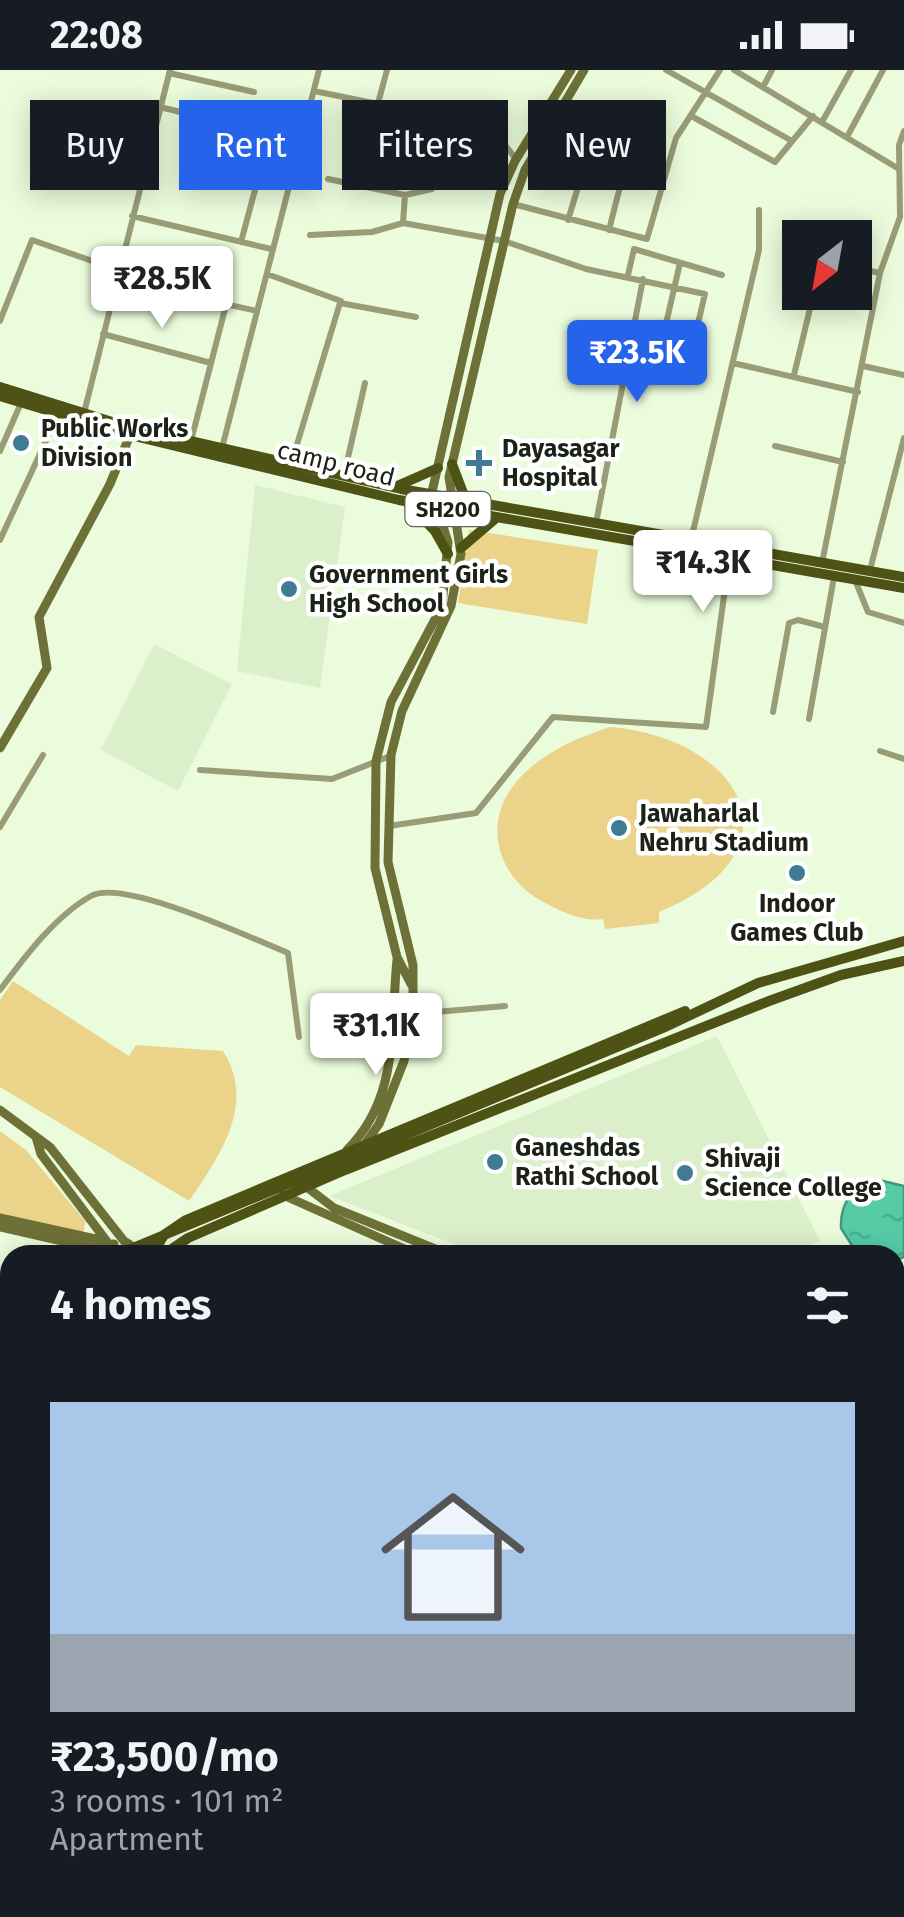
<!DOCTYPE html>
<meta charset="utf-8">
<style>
:root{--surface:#171b24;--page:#242831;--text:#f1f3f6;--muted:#9ea1a6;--line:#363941;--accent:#2563eb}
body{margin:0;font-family:"Fira Sans",sans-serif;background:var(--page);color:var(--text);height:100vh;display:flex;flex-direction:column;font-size:38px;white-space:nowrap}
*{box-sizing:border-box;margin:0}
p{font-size:32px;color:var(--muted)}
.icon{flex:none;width:55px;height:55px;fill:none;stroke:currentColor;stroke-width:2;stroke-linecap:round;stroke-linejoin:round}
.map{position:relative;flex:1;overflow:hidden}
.drawer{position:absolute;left:0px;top:1175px;width:905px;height:672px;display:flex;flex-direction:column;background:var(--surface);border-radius:30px 30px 0 0;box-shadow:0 5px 25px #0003}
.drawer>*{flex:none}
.banner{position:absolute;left:30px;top:30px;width:845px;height:90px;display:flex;gap:20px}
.needle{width:65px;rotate:211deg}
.tools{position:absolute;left:782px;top:150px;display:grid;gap:20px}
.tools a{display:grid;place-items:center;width:90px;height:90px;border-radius:0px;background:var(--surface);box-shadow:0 5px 25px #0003;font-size:50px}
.price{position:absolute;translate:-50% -85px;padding:0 22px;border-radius:10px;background:#fff;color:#222;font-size:32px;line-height:65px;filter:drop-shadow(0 2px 5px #0008)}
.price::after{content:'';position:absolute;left:50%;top:60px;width:30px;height:22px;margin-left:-15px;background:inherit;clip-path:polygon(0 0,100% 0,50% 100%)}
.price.active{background:var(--accent);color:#fff}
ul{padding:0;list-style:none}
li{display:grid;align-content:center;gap:20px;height:530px;padding:0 50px}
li+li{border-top:2px solid var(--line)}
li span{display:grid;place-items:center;height:310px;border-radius:0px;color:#555}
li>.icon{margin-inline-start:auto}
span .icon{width:180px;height:180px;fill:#fffc;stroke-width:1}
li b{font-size:42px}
h2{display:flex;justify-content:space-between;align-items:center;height:120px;padding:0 50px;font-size:42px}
.chip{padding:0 35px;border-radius:0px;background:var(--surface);box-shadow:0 5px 25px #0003;font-size:35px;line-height:90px}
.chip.active{background:var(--accent);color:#fff}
.status{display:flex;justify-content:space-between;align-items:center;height:70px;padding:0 50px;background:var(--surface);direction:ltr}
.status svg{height:28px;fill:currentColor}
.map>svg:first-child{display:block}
</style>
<div class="status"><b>22:08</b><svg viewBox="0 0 49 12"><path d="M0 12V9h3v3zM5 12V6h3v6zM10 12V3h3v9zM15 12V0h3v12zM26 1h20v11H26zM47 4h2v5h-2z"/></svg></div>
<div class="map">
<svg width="904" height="1847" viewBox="0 0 904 1847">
<defs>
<pattern id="water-ripples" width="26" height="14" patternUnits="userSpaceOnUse" patternTransform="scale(2.5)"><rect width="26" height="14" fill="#56cba6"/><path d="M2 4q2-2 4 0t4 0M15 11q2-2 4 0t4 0" fill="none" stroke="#4aae8e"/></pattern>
</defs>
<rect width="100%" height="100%" fill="#eafcdc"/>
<path fill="#dbf0ca" d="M255 415 345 437 320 618 237 601Z
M154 574 232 614 178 721 101 680Z
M717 966 820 1171 778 1185H483L329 1126Z"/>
<path fill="#ebd38a" d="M469 460 598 480 587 554 458 533Z
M610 657C742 668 806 782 659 842V853L605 859 603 849C582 852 563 842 545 833 497 808 481 753 517 711 541 683 577 668 610 657Z
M13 911 129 986 136 975 223 981C257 1034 219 1087 189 1131L0 1017V930Z
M0 1061 26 1080 85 1151 84 1161 78 1166 0 1150Z"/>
<path fill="url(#water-ripples)" stroke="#45987b" stroke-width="2.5" d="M879 1110 904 1116V1187L895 1191V1185H858L841 1158C840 1132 853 1116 879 1110Z"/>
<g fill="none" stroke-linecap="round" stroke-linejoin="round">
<path stroke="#999c76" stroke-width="6" d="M666 0 792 71
M734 0 899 99
M169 3 254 22
M763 17 772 0
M314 21 491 57 516 89
M160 37 270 64 241 172
M693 47 775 92 813 46
M822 52 851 0
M847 67 883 0
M538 80 661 110
M364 85 387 0
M328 109 405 125 432 119
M513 134 647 169 676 68 720 0
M132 146 271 179
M568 150 586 91
M403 153 405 125
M609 160 624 101
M310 165 372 162 403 153 504 171 586 199 705 224 689 291 629 278
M855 198 880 203
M267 204 341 231
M628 205 634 179 722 205
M184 225 257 241
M0 251 32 170 118 200
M103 264 211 293
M659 284 680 193
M733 293 858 322
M863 296 904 305
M794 305 814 222
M84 343 170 0
M191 371 226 235
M775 376 843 392
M222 378 319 0
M0 381 21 333
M291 394 340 233 416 247
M344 405 365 313
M596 453 643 209
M0 470 58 345
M691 470 759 180V140
M822 493 880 203 900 147 899 75 904 61
M870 500 904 368
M855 510 868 542 904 553
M773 642 789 553 798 550 825 557
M809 649 834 507
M880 681 904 689
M200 700 332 709 390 686
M389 756 476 743 553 647 706 657 729 490
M0 757 43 685
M0 920C24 888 55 846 91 826 123 808 251 868 288 883L299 967
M413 944 505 936
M0 1348 10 1344
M0 1399 10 1394
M0 1444 10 1439
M895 1449 904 1454
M895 1481 904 1463
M895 1558 904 1542
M0 1573 10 1569
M895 1582 904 1587
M0 1617 10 1613
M895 1634 904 1639
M0 1676 10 1672
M895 1690 904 1694
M0 1751 10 1744
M895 1767 904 1751
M0 1787 10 1802
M895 1802 904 1806
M895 1807 904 1818
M34 1838 40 1847
M72 1838 78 1847
M130 1838 136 1847
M170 1838 176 1847
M227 1838 232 1847
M635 1838 638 1847
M749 1838 756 1847
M856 1838 864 1847
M27 1847 43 1838
M152 1847 163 1838
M247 1847 262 1838
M303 1847 319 1838
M801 1847 810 1838
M842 1847 851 1838"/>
<path stroke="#6e7137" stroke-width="9" d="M0 678 47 598 39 547 110 414 130 365
M411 914 397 887 375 798 376 691 391 632 442 536 448 472 432 422 500 124 515 91 571 0
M0 1040 50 1077 124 1171 135 1178
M36 1067 41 1084 117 1185
M363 1077 379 1054 404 991 413 944V895L388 792 391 685 402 641 451 536 461 484 449 407 513 134 525 100 584 0
M347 1080C400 1027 390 958 397 890
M304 1115 334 1138 450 1185
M283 1125 418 1185
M0 1148 100 1170 104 1175
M0 1157 93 1178 114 1174
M895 1367 904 1371
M895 1380 904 1385"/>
<path stroke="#4f5215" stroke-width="10" d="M0 317 125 356 401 419 904 507
M0 326 130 365 399 430 904 518
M452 394 465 428
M395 417 438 398
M406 431 435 461 448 484
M461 478 495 449
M116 1185 663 958 758 913 904 871
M163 1185 188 1168 345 1100 769 931 841 905 904 891
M0 1236 10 1231
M0 1248 10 1244
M370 1838 373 1847
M385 1838 388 1847"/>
<path stroke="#4f5215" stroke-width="10" d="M152 1185 164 1165 186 1150 685 941"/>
</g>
<g fill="#407a93" stroke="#fff" stroke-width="4">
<circle cx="21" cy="373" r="10"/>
<path d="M474 378h10v10h10v10h-10v10h-10v-10h-10v-10h10z"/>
<circle cx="289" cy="519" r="10"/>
<circle cx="619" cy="758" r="10"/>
<circle cx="797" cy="803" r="10"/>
<circle cx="495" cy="1092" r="10"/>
<circle cx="685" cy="1103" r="10"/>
</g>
<g text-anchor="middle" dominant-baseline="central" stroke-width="9" stroke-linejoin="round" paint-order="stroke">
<rect fill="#fff" stroke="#60645c" stroke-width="2.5" x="405.5" y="422" width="85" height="34" rx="8"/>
<g font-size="22" font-weight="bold" fill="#1c2216">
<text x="448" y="439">SH200</text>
</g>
<g font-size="25" font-weight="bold" fill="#1c2216" stroke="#fff" text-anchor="start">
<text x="41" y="359">Public Works<tspan x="41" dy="29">Division</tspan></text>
<text x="502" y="379">Dayasagar<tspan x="502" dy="29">Hospital</tspan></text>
<text x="309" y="505">Government Girls<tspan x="309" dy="29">High School</tspan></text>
<text x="639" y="744">Jawaharlal<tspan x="639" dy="29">Nehru Stadium</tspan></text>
<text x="797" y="834" text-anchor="middle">Indoor<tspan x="797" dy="29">Games Club</tspan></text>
<text x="515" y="1078">Ganeshdas<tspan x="515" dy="29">Rathi School</tspan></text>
<text x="705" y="1089">Shivaji<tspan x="705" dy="29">Science College</tspan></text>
</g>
<g font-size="25" fill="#1c2216" stroke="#fff">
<text transform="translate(336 394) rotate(14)">camp road</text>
</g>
</g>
</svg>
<div class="tools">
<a><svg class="needle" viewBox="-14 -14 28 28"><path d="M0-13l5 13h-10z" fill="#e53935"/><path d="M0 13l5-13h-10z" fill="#9ea1a6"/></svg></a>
</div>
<b class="price" style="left:162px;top:261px">₹28.5K</b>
<b class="price active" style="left:637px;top:335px">₹23.5K</b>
<b class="price" style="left:703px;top:545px">₹14.3K</b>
<b class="price" style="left:376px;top:1008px">₹31.1K</b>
<div class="banner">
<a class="chip">Buy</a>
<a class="chip active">Rent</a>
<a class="chip">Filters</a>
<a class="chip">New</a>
</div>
<section class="drawer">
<h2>4 homes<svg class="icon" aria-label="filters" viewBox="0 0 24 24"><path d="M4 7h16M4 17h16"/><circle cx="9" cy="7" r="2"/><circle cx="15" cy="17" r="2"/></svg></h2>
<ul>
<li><span style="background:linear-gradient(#a9c7e8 75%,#9aa5b1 0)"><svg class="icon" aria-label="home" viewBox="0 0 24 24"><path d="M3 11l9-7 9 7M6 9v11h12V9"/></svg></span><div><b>₹23,500/mo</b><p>3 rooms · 101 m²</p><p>Apartment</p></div></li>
</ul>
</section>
</div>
